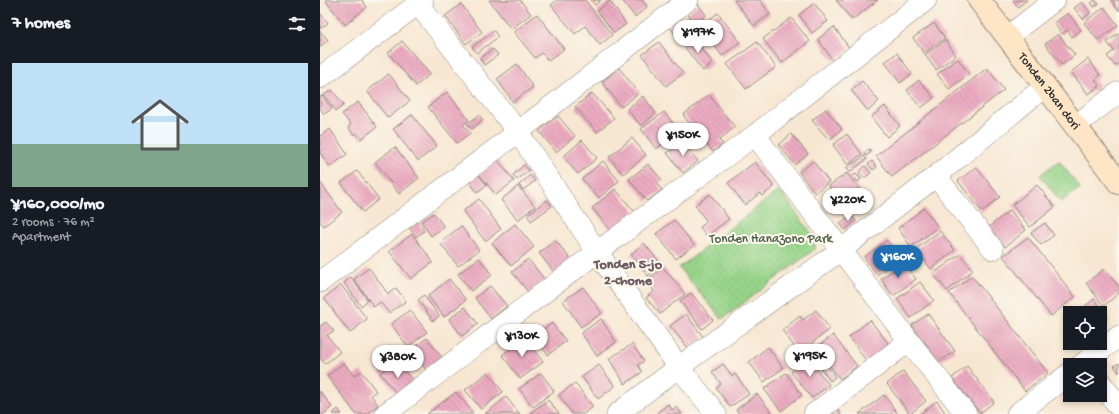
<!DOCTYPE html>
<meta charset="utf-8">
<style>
:root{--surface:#171b24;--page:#20242c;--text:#f1f3f6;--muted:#9ea1a6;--accent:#1f6fb2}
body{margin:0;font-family:"Gochi Hand",sans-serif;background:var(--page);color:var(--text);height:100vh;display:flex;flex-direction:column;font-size:15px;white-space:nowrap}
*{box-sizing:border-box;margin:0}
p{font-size:13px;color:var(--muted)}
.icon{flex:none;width:22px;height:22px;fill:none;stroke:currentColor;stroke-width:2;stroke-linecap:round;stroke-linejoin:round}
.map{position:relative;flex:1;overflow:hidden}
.details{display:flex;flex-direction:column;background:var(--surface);width:320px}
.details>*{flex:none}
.fabs{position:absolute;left:743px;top:306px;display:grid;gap:8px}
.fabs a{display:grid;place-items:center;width:44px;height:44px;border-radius:0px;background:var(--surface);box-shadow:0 2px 6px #0003;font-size:20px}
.price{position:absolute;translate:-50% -34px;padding:0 9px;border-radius:14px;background:#fff;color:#222;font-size:13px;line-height:26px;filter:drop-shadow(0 1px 2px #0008)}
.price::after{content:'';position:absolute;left:50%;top:24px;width:12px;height:9px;margin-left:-6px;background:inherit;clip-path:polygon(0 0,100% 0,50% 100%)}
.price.on{background:var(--accent);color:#fff}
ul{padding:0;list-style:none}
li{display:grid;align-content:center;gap:8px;height:212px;padding:0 12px}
li span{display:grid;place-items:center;height:124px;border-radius:0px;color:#555}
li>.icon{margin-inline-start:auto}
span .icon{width:72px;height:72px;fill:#fffc;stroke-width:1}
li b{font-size:17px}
h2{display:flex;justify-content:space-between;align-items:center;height:48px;padding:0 12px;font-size:17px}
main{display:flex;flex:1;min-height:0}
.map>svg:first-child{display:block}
</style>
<main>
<section class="details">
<h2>7 homes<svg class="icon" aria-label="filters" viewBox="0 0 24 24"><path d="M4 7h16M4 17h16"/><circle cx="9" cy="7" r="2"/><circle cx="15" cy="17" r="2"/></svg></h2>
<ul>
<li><span style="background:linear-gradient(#bfe0f5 65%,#7fa58c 0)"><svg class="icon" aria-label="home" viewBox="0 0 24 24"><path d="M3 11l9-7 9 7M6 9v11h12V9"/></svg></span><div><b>¥160,000/mo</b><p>2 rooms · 76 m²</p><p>Apartment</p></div></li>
</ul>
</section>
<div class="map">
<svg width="799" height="414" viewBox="0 0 799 414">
<defs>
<pattern id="park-dots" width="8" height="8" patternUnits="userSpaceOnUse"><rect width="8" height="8" fill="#97d489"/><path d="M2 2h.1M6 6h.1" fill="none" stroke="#82b676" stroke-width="1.8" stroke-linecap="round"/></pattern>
<pattern id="building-back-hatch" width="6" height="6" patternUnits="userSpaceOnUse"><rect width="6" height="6" fill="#ebabc1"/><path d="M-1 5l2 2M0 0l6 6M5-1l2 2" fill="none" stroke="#ca93a6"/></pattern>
</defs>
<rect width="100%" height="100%" fill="#fbf7ec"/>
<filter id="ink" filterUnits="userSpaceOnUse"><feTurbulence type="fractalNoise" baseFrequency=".025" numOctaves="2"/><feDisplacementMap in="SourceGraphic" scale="8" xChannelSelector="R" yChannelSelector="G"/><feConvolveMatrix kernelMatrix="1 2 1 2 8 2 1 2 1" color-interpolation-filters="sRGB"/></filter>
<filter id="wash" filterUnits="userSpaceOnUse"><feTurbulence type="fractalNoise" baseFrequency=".012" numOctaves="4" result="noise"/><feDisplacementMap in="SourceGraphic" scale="16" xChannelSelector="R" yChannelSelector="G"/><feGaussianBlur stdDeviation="0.9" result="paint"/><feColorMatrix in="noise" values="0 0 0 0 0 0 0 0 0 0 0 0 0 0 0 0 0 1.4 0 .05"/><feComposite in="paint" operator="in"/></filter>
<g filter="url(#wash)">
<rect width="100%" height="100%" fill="#f7e7d2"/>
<path fill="url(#park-dots)" stroke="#61805a" d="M739 161 760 188 741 202 720 175Z
M459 190 495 238V249L402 319 359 268Z"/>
<g id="blocks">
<path fill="url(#building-back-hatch)" d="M5 0H42L47 7 25 25Z
M169 0H200L211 14 191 29Z
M237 0H265L292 35 280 45 265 26 255 34 231 5Z
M271 0H281L275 5Z
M302 0H322L327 7 315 17Z
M414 0H440L450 14 434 26Z
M516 0H558L532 20Z
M693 0H707L698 7Z
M775 0 779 4 774 7 771 3Z
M791 0H799V11Z
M290 1 306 24 294 33 277 11Z
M762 2 770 13 763 19 754 8Z
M494 3 508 21 492 33 479 15Z
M141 4 162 32 146 44 125 16Z
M378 4 386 15 375 24 367 13Z
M784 7 798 25 778 40 764 23Z
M0 13 8 23 0 29Z
M398 13 420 42 402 56 380 26Z
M748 13 761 30 752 37 748 30 742 34 734 23Z
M217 14 244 49 228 61 222 53 215 58 194 32Z
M471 18 490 41 462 63 443 39Z
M355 21 367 36 360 41 349 26Z
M614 23 625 38 604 53 593 38Z
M514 27 530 49 513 61 498 39Z
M0 31 8 40 0 47Z
M174 31 178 37 157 53 152 47Z
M799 33V63L795 66 787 56 794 51 787 42Z
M738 34 755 55 742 65 725 44Z
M373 37 393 63 383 71 363 45Z
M625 40 636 55 616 70 605 55Z
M82 41 110 74 96 86 68 53Z
M339 42 363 73 346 86 322 55Z
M437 42 456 67 426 89 407 64Z
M173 49 178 55 164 65 160 58Z
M577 53 592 74 580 83 565 62Z
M638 59 649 74 629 89 617 74Z
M768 59 780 75 775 80 780 86 768 94 751 72Z
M197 64 213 87 193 102 177 79Z
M299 68 319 93 301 107 282 82Z
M667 68 684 90 572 177 556 156Z
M69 74 90 101 68 118 47 91Z
M599 80 614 98 601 108 587 90Z
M542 81 559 101 548 111 531 90Z
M12 90 24 105 16 111 4 95Z
M127 92 149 120 143 125 150 133 137 143 108 107Z
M272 93 294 118 277 132 255 107Z
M389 95 415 127 399 140 403 144 393 152 363 115Z
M3 96 12 109 4 114 0 108V97Z
M323 96 336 113 321 126 307 109Z
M38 102 57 127 41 139 36 133 34 135 28 127 31 125 22 114Z
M565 106 580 126 567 137 551 117Z
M506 109 522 129 509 140 492 120Z
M344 112 359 131 336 149 321 129Z
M92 115 117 146 98 161 73 129Z
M159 115 163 120 152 129 147 124Z
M238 116 255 136 236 152 219 131Z
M10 129 27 154 10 167 0 153V136Z
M471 134 488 154 475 165 459 145Z
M527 134 542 154 528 165 513 145Z
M312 138 326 155 303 174 289 157Z
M262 140 277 158 258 174 243 157Z
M362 142 378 161 363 173 347 153Z
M75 147 99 178 79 194 55 162Z
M549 149 551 152 546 156 544 153Z
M544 156 547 159 530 172 526 168 533 163V164Z
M178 160 194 181 176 195 159 174Z
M283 161 299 181 279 198 262 179Z
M493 161 509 182 495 193 479 172Z
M552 161 557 167 553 170 548 164Z
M435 162 454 187 442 196 440 193 425 205 408 183Z
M328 164 342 180 337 184 342 190 327 201 309 179Z
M204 165 209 171 197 180 193 175Z
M545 166 551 173 544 178 539 172Z
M656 167 680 197 662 212 638 181Z
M155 170 167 185 157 192 146 177Z
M37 171 59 199 43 212 21 183Z
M527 173 548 201 530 214 509 186Z
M536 174 541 179 538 182 533 176Z
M210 175 215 181 203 190 199 185Z
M0 182 22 212 4 226 0 222Z
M717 185 735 207 710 227 692 205Z
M198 186 215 206 198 220 181 200Z
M295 189 315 212 292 232 272 208Z
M390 194 409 219 387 236 380 227 387 222 375 205Z
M159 199 181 229 165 241 143 211Z
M227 200 232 206 211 221 207 215Z
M604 208 618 227 591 247 578 228Z
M690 210 706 230 685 247 669 227Z
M114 213 124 227 111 236 101 222Z
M531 215 536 221 525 230 520 223Z
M94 218 104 231 96 237 86 223Z
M354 220 374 245 356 259 336 234Z
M725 223 734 235 721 245 711 233Z
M195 224 214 247 191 266 172 243Z
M141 226 159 250 138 266 120 243Z
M620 231 635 250 611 269 596 249Z
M92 234 113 262 91 279 69 251Z
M708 237 755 297 731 316 683 256Z
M235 240 253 262 236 275 219 253Z
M567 240 580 257 557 275 544 257Z
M324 243 342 265 328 276 311 254Z
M640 254 653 270 627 291 613 274Z
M159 258 172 275 151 291 138 274Z
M208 259 226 281 210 294 192 272Z
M583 263 596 279 573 296 561 279Z
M343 267 365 294 340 314 326 298 334 291 326 281Z
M49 268 68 294 76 288 86 301 69 313 60 302 54 307 34 279Z
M784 269 799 287V293L784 306 766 283Z
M652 276 728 373 705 391 629 293Z
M31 277 48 300 41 306 24 283Z
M129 279 146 300 124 317 108 296Z
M600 282 614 300 591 318 577 299Z
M21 285 47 319 30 333 4 298Z
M170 286 187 306 171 319 155 298Z
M263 287 282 313 261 327 243 301Z
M371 293 393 320 382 329 360 301Z
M104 295 119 316 113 321 98 300Z
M774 299 788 317 780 324V313H759L758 312Z
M145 307 158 324 142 336 129 319Z
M90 310 107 332 88 347 71 324Z
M496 310 510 329 479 353 462 330 480 316 483 320Z
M366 314 384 338 369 349 350 326Z
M608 314 635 351 619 362 592 325Z
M281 319 296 342 277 356 261 333Z
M550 320 571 347 548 363 529 337Z
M6 322 14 331 7 335 20 352 5 364 0 358V326Z
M232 323 246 341 228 355 214 336Z
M513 335 537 366 520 379 496 348Z
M107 338 123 359 107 371 91 350Z
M205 338 223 362 200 379 182 355Z
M312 344 324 361 318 365 322 372 305 384 289 359Z
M448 347 463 368 444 382 429 362Z
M488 358 509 385 492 398 471 372Z
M76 360 96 385 80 398 60 373Z
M24 363 34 376 41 371 56 391 51 395 58 405 46 414H36L7 376Z
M505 363 515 377 510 381 500 367Z
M799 363V373L794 366Z
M403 364 412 376 415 374 429 394 410 407 396 388 401 384 392 372Z
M279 365 295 386 278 399 262 377Z
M647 366 674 402 660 413 632 378Z
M583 371 606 401 590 414 567 384Z
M168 372 183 392 161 409 145 390Z
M221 373 234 391 213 407 199 389Z
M466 373 482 395 461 411 444 389Z
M255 383 273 407 263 414H252L239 395Z
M0 391 12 407 4 414H0Z
M136 392 153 413 151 414H107Z
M437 394 453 414H419L416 410Z
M564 395 578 414H539Z
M186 397 200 414H165Z
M228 400 239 414H213L211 412Z
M617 401 626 414H600Z
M348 404 352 410 356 407 362 414H336Z
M18 409 22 414H12Z
M517 409 521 414H511Z"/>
</g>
</g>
<g filter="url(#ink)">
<use href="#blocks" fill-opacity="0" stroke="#91897e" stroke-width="1"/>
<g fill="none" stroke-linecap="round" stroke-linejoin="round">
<g stroke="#91897e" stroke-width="22">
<path id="street" d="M98 4 198 132 277 252 359 367 396 414
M687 37 735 0
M0 78 103 0
M755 126 799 92
M435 135 589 341 646 414
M616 176 673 249
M0 282 198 132 368 0
M761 365 799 336
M780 382 799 407
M65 414 277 252 435 135 606 0
M297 414 359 367 521 250 616 176 724 87
M494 414 589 341
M697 414 750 373"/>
</g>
<g stroke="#91897e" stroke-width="24">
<g id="secondary">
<path id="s1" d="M659 0 799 183"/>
</g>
</g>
<use href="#street" stroke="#fff" stroke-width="21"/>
<use href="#secondary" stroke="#fee5c5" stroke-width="22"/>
</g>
</g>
<g text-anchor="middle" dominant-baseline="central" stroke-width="4" stroke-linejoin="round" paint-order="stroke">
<g font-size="13" fill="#2b2b2b" stroke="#fbf7ec">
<text stroke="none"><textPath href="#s1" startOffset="115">Tonden 2ban dori</textPath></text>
</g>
<g font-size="13" fill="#4b5e47" stroke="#fbf7ec">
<text x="451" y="239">Tonden Hanazono Park</text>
</g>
<g font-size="14" font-weight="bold" fill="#6e5860" stroke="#fbf7ec">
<text x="308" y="265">Tonden 5-jo<tspan x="308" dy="16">2-chome</tspan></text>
</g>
</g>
</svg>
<div class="fabs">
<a><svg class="icon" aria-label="locate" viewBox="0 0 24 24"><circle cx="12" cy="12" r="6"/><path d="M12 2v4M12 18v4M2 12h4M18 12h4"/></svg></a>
<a><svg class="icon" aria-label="layers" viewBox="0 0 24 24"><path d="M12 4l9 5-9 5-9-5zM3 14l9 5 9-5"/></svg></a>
</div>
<b class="price" style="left:378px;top:54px">¥197K</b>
<b class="price" style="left:363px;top:157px">¥150K</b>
<b class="price" style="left:528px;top:222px">¥220K</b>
<b class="price on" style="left:578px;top:279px">¥160K</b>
<b class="price" style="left:202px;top:358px">¥130K</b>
<b class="price" style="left:490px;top:378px">¥195K</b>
<b class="price" style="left:78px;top:379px">¥380K</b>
</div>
</main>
